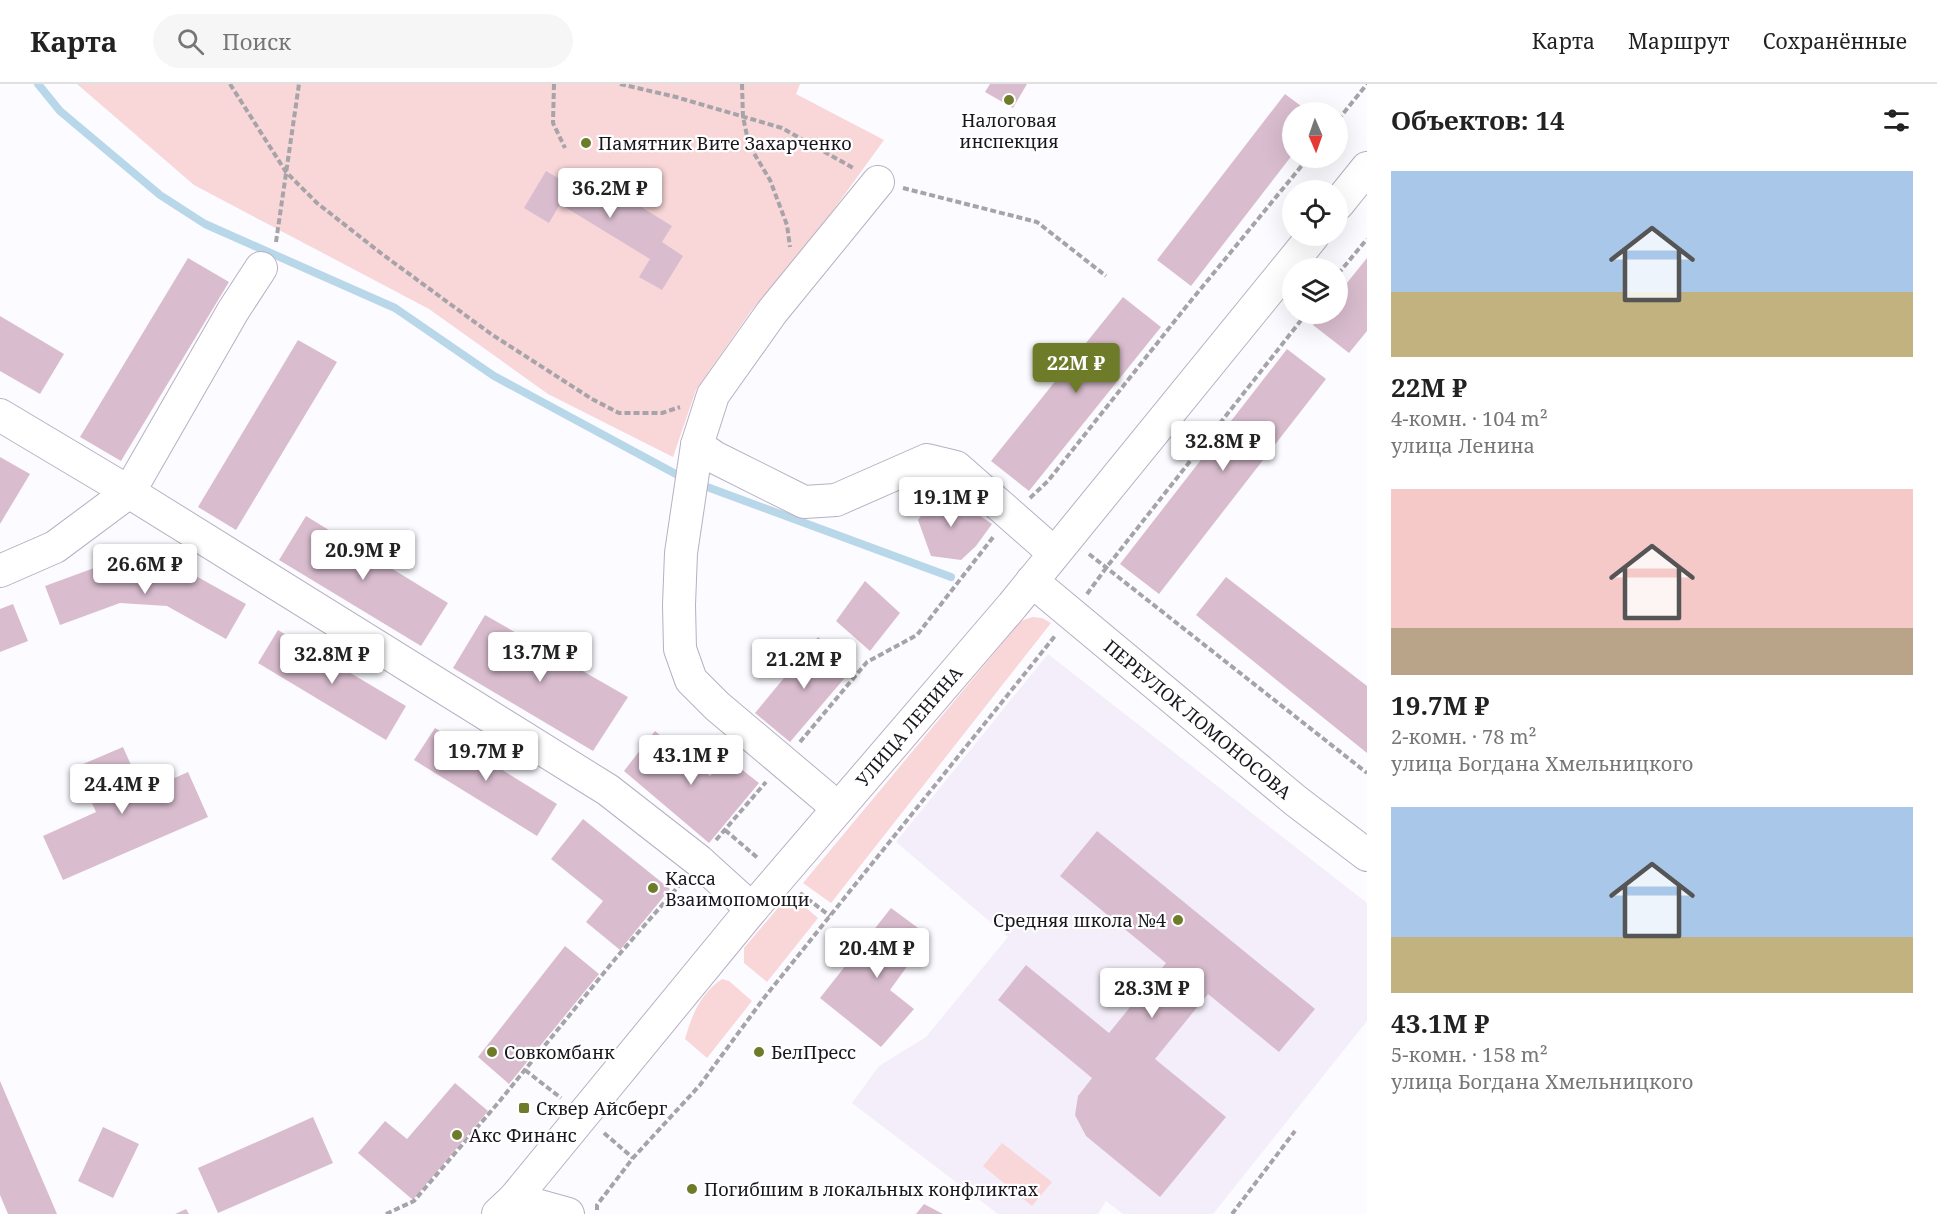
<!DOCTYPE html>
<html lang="ru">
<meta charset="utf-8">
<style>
:root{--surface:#fff;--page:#f6f6f6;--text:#222;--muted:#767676;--line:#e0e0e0;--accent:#6e7c2a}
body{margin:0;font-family:"Noto Serif",serif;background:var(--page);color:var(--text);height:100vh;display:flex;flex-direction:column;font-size:22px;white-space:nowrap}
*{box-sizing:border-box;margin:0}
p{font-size:20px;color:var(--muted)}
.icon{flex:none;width:33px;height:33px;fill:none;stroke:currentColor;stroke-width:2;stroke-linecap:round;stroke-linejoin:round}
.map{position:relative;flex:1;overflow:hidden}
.side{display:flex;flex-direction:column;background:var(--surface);width:570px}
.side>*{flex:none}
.needle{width:39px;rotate:178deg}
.fabs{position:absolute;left:1282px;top:18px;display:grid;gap:12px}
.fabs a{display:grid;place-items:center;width:66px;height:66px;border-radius:50%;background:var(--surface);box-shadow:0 6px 24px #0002;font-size:30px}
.price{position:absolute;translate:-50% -51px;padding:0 14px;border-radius:6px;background:#fff;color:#222;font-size:20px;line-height:39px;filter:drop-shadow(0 2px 3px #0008)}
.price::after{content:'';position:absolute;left:50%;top:36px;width:18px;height:14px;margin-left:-9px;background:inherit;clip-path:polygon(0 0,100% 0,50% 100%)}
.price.active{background:var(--accent);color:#fff}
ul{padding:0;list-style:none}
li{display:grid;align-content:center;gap:12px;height:318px;padding:0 24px}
li span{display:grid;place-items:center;height:186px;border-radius:0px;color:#555}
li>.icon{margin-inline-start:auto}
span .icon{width:108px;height:108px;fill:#fffc;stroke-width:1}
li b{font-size:26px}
h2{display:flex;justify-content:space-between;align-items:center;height:72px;padding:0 24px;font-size:26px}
header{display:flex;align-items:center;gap:36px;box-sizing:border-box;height:84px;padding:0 30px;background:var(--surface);border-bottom:2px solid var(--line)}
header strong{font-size:28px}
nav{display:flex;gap:33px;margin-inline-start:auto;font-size:21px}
.search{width:420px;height:54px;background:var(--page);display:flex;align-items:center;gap:15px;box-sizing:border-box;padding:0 21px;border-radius:33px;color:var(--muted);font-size:22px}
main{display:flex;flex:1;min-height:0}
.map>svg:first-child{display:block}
</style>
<header>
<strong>Карта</strong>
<div class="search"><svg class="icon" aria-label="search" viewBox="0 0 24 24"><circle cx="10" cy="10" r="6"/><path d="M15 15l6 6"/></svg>Поиск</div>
<nav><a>Карта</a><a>Маршрут</a><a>Сохранённые</a></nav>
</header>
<main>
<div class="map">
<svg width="1367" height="1130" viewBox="0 0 1367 1130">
<rect width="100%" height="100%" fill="#fcfbff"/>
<path fill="#f3eef9" d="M1048 570 1367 819V937L1213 1130H1123L1106 1117 1098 1130H998L852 1019 879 982 926 953 1008 853 896 758Z"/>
<path fill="#f9d6d8" d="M77 0H800L796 10 884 56 829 132 751 227 696 306 673 373 548 310 429 225 194 101Z
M1032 533 1042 534 1051 539 831 819 803 799 1021 537Z
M790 810 818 834 767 898 744 879V864Z
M722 895 729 897 752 917 707 974 685 955C692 931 700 910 722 895Z
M1002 1059 1052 1098 1032 1122 983 1082Z"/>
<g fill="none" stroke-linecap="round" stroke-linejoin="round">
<path stroke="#b8d7e9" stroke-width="8" d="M38 0 60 27 160 111 205 140 395 224 494 292 685 395
M699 400 951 493"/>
</g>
<path fill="#d9bdcf" d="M990 0H1027L1013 24 985 8Z
M1285 10 1309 28H1293V70L1191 202 1157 176Z
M580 85 672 142 662 158 683 172 662 206 639 193 650 175 560 120 549 139 524 124 546 87 570 101Z
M188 174 229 198 121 377 80 353Z
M1367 174V247L1349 269 1313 241 1322 230H1338V210Z
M1123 213 1161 243 1029 407 991 377Z
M0 232 64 270 40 310 0 287Z
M298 256 337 278 236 446 198 423Z
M1287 265 1326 295 1159 510 1120 480Z
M0 373 30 390 0 440Z
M941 405 992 440 976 462 961 476 931 472 918 436Z
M306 432 448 519 421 562 279 476Z
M105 480 187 487 246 520 226 555 167 522 120 519 60 541 45 502Z
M1226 493 1367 602V669L1196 531Z
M865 497 900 529 870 567 836 537Z
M13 520 28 557 0 568V525Z
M485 531 628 613 593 667 453 584Z
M278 546 406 622 386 656 258 579Z
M818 553 854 583 790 658 755 629Z
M435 644 557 720 537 752 414 676Z
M655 647 710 692 727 674 759 699 709 759 624 687Z
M123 663 143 708 188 688 208 733 63 796 43 752 96 728 76 683Z
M583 735 670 805 620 866 586 838 603 817 551 775Z
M1097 747 1315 925 1279 968 1208 910 1155 975 1226 1033 1160 1113 1086 1052 1075 1031 1078 1012 1092 994 998 916 1026 881 1109 949 1166 879 1060 792Z
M891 824 929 852 890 906 914 925 881 963 820 914Z
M565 862 599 890 509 1000 478 973Z
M0 997 57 1130H8L0 1111Z
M455 999 488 1027 413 1116 358 1069 385 1037 407 1055Z
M313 1033 333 1079 218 1129 198 1084Z
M103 1043 139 1060 113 1114 78 1097Z
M924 1120 943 1130H916Z
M186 1125 189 1130H175Z"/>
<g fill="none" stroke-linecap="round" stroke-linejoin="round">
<g stroke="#b8b0c3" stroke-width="34">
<g id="minor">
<path d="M878 98 772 228 713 311 697 361 714 373 804 418 836 416 927 376 956 383 1054 469"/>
<path d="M1338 120 1367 84"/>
<path d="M0 331 129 408 608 706 699 777 752 825"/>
<path d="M697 361 681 469 679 521 680 565 691 596 717 622 838 724"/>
<path d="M0 487 55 463 129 408 233 227 261 184"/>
<path id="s1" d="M1032 497 1296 717 1367 771"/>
<path d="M514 1115 568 1130"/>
<path id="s2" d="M498 1130 514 1115 752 825 1012 522 1313 152"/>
</g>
</g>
<path stroke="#a6a4a9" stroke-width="4" stroke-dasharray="6 3" stroke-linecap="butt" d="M230 0 286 88 317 119 382 170 491 250 592 315 619 329H662L680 323
M554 0 553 39 565 64
M620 0 676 13 782 44 855 85
M742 0 743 33 749 61 770 96 787 141 790 163
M1338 36 1367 0
M903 104 1037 138 1106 192
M276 158 299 0
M1338 190 1367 155
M1030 414 1048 397 1185 224 1308 74
M1089 470 1367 689
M1087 510 1106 484 1306 230
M800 658 867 578 917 551 994 452
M725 746 759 775
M716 756 766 698
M800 809 830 832
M525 986 561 1014
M604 1049 633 1074
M597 1126V1121L633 1074 700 1001 764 914 1055 552
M386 1130 414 1117 498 1019 616 874 683 797
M1232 1130 1295 1047"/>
<use href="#minor" stroke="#fff" stroke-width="32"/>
</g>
<g fill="#6e7c2a" stroke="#fff" stroke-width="2">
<circle cx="1009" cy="16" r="6"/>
<circle cx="586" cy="59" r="6"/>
<circle cx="653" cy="804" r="6"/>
<circle cx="1178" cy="836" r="6"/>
<circle cx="492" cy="968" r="6"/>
<circle cx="759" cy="968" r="6"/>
<rect x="518" y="1018" width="12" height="12" rx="3"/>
<circle cx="457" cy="1051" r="6"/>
<circle cx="692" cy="1105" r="6"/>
</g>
<g text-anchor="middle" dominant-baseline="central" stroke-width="4.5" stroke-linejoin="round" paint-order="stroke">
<g font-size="18" fill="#19161d" stroke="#fff" text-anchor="start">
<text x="1009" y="36" text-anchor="middle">Налоговая<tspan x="1009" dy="21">инспекция</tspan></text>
<text x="598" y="59">Памятник Вите Захарченко</text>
<text x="665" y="794">Касса<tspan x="665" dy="21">Взаимопомощи</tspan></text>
<text x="1166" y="836" text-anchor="end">Средняя школа №4</text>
<text x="504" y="968">Совкомбанк</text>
<text x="771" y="968">БелПресс</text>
<text x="536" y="1024">Сквер Айсберг</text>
<text x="469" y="1051">Акс Финанс</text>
<text x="704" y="1105">Погибшим в локальных конфликтах</text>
</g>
<g font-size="18" fill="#19161d" stroke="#fff">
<text stroke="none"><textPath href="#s1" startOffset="216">ПЕРЕУЛОК ЛОМОНОСОВА</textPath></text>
<text stroke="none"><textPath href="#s2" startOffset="638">УЛИЦА ЛЕНИНА</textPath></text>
</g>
</g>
</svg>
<div class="fabs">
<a><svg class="needle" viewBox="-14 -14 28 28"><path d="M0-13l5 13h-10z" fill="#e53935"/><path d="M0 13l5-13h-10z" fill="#767676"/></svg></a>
<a><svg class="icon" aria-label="locate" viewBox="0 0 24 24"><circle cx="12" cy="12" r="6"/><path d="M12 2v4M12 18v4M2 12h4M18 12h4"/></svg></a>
<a><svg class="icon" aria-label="layers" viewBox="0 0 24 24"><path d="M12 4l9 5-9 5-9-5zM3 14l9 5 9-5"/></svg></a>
</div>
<b class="price" style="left:610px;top:135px">36.2M ₽</b>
<b class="price active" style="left:1076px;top:310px">22M ₽</b>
<b class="price" style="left:1223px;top:388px">32.8M ₽</b>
<b class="price" style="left:951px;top:444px">19.1M ₽</b>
<b class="price" style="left:363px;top:497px">20.9M ₽</b>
<b class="price" style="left:145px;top:511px">26.6M ₽</b>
<b class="price" style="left:540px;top:599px">13.7M ₽</b>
<b class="price" style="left:332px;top:601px">32.8M ₽</b>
<b class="price" style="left:804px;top:606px">21.2M ₽</b>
<b class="price" style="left:486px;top:698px">19.7M ₽</b>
<b class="price" style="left:691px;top:702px">43.1M ₽</b>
<b class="price" style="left:122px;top:731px">24.4M ₽</b>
<b class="price" style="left:877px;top:895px">20.4M ₽</b>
<b class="price" style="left:1152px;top:935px">28.3M ₽</b>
</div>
<section class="side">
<h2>Объектов: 14<svg class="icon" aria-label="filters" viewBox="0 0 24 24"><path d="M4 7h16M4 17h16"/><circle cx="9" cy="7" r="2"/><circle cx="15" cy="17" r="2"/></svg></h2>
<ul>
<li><span style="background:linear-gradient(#a9c7e8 65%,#c2b280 0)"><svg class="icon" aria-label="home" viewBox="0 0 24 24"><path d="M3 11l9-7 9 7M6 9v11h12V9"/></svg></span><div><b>22M ₽</b><p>4-комн. · 104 m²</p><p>улица Ленина</p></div></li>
<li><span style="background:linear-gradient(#f6c9c9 75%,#b9a48a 0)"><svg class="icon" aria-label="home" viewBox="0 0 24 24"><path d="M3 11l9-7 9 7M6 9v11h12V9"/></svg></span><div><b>19.7M ₽</b><p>2-комн. · 78 m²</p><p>улица Богдана Хмельницкого</p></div></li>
<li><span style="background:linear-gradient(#a9c7e8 70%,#c2b280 0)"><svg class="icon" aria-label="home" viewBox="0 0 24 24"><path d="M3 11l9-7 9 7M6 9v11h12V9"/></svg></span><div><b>43.1M ₽</b><p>5-комн. · 158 m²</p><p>улица Богдана Хмельницкого</p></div></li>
</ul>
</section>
</main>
